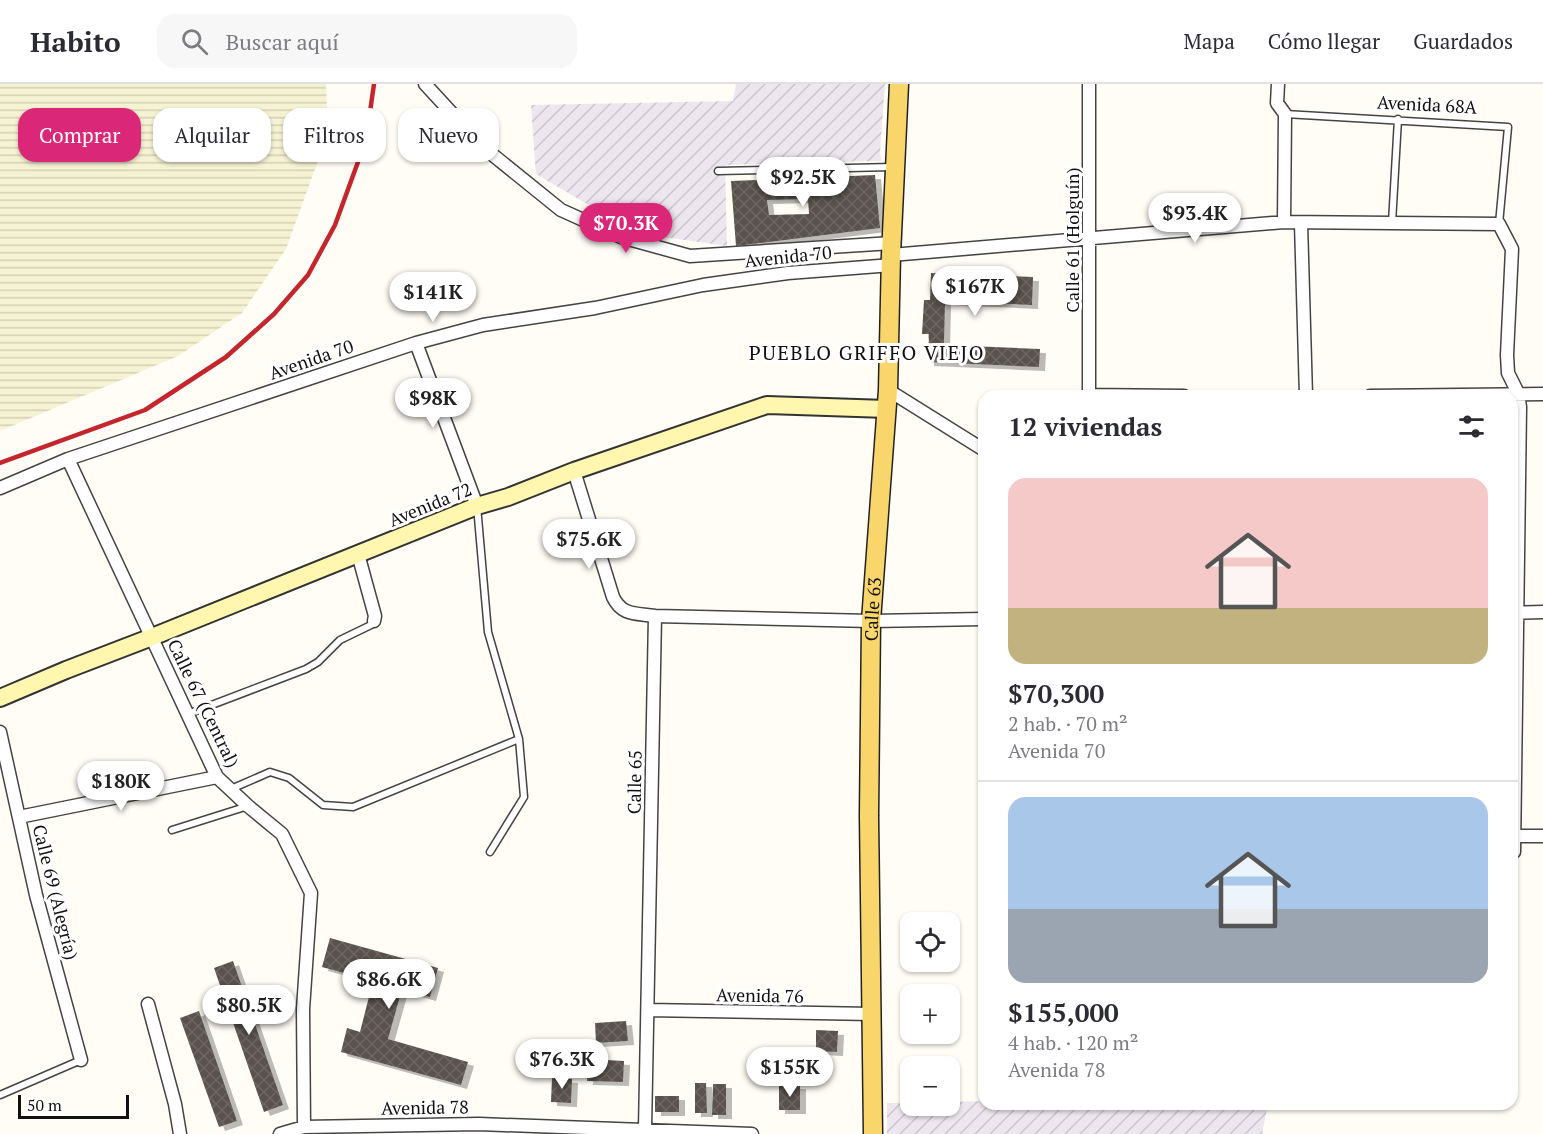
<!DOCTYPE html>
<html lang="es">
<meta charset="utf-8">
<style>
:root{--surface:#fff;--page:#f7f7f7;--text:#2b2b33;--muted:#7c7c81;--line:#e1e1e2;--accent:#db2777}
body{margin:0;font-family:"PT Serif",serif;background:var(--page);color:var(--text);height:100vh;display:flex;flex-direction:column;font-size:22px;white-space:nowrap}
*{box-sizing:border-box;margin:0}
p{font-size:20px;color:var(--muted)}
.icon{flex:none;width:33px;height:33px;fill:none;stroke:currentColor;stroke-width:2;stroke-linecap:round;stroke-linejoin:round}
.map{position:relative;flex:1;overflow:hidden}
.sheet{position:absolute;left:978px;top:306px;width:540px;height:720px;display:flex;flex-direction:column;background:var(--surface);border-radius:18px;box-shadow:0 2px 4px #0004}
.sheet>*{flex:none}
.hud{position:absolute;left:18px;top:24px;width:570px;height:54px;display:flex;gap:12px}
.fabs{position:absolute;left:900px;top:828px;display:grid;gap:12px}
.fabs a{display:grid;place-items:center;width:60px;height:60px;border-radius:12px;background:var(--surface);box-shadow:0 2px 4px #0004;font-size:30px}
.scale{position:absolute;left:18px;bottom:15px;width:111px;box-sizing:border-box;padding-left:6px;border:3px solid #111;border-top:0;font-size:16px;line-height:21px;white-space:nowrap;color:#111;-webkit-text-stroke:4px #fff;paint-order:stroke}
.price{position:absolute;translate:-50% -51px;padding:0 14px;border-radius:21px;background:#fff;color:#222;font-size:20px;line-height:39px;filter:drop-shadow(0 2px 3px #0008)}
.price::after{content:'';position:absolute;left:50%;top:36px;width:18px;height:14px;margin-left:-9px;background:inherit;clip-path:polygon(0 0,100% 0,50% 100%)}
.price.on{background:var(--accent);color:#fff}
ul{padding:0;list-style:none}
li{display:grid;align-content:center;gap:12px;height:318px;padding:0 30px}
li+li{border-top:2px solid var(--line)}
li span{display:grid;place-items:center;height:186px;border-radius:18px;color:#555}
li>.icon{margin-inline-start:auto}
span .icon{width:108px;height:108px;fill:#fffc;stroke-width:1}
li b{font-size:26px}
h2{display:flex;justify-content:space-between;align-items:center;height:72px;padding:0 30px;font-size:26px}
.tag{padding:0 21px;border-radius:18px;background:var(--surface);box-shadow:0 2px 4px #0004;font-size:21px;line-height:54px}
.tag.on{background:var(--accent);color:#fff}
header{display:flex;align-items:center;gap:36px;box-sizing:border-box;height:84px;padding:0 30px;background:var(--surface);border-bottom:2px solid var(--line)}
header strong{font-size:28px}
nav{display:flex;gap:33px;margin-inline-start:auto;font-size:21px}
.search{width:420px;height:54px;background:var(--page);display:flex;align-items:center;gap:15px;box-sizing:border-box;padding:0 21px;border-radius:18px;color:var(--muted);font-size:22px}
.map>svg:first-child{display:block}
</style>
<header>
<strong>Habito</strong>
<div class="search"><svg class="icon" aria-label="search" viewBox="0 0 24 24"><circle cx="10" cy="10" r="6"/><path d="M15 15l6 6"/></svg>Buscar aquí</div>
<nav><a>Mapa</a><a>Cómo llegar</a><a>Guardados</a></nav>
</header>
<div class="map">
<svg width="1543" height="1050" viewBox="0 0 1543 1050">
<defs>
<pattern id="industrial-furrows" width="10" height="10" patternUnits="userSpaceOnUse" patternTransform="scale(1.5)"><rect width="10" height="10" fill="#eee6ef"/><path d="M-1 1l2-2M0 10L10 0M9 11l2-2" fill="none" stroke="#cbc4cc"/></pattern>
<pattern id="farmland-rules" width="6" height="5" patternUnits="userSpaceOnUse" patternTransform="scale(1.5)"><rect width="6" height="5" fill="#f6f3d4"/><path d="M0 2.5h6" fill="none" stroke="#d2cfb5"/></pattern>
<pattern id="building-cross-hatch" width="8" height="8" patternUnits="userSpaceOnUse" patternTransform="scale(1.5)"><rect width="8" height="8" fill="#5a524d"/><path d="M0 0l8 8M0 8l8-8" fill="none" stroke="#6d6662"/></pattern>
<filter id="shadow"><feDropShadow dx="6" dy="4" stdDeviation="0" flood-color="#0004"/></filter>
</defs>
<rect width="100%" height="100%" fill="#fffdf5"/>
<path fill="url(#industrial-furrows)" d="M736 0H885L880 68 881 77 725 81 727 162 636 149 536 90 531 21 733 17Z
M984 1017V1020H1268L1262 1050H887V1019H910V1022H950V1018Z"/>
<path fill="url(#farmland-rules)" d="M0 0H326L328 49 286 165 242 229 178 272 0 347Z"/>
<path fill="url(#building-cross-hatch)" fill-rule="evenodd" filter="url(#shadow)" d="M875 91 880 144 736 162 731 97ZM808 115 809 130 769 131 767 116Z
M931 189 1033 193 1032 221 945 217 944 261 1040 265 1039 283 928 278 929 250H922L924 216H930Z
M330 854 438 884 430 913 402 905 388 955 468 978 461 1001 341 968 347 944 360 948 373 897 322 883Z
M233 877 283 1021 264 1028 214 884Z
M199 927 237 1037 219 1043 180 934Z
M626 937 628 957 596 959 595 939Z
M816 946 838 947 837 968 816 967Z
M588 975 624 977 623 998 587 997Z
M552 994 572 995 571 1019 551 1018Z
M695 999H706L707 1029H695Z
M713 1000H726V1031H712Z
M779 1001H800V1026H779Z
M655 1012H679V1028H655Z"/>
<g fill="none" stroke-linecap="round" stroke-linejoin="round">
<g stroke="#444" stroke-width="9">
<path id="lane" d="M1285 30 1508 43 1499 140
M718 87 892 83
M1392 139 1398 35
M477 422 488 548 519 655 524 713 490 768
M188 630 306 585 318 578 340 556 371 541 374 537
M231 705 270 688 289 694 323 721 353 723 519 655
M172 746 248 722
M0 1011 81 976"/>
</g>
<g stroke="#444" stroke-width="15">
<path id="street" d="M425 0 483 63 561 126 621 153 690 172 892 159
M1089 0V312
M1278 0 1277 19 1285 30 1284 138
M1301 139 1306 312
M891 171 1284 138 1499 140 1512 165 1507 271 1508 289 1518 309 1520 323 1514 768
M416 259 477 422
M888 306 984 366
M1089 311 1184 312
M1370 312 1543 310
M68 375 217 693 248 722 282 750 311 809 303 925 304 1043
M574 387 613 513C622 532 636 529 655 532L871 537 984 535
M0 404 68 375 416 259 483 241 595 224 703 201 788 189 892 181
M358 470 375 532 374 537
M1512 529 1543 528
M0 648 36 811 81 976
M19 733 217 693
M1515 752H1543
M148 920 175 1020 180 1050
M648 926 872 930
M645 1045 655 532
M280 1050 304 1043 479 1040 752 1050"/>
</g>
<g stroke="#333" stroke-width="20">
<path id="secondary" d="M0 614 66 586 152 553 477 422 508 413 574 387 767 321 887 325"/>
</g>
<g stroke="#222" stroke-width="21">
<g id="primary">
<path id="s1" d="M873 1050 869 732 871 537 888 306 891 171 899 0"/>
</g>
</g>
<use href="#lane" stroke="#fff" stroke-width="6"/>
<use href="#street" stroke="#fff" stroke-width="12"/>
<use href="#secondary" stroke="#fff6b0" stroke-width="16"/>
<use href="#primary" stroke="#f9d66b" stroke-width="18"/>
<path stroke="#c4262e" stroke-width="4.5" d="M0 379 145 326 226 273 274 230 308 191 335 141 366 56 374 0"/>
</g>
<g text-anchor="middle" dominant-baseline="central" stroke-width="6" stroke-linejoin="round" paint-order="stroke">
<g font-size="18" fill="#111" stroke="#fff">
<text transform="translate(1427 20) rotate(3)">Avenida 68A</text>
<text transform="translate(1072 156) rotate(-90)">Calle 61 (Holguín)</text>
<text transform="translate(788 172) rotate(-6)">Avenida 70</text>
<text transform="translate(311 275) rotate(-19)">Avenida 70</text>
<text transform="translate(430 420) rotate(-22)">Avenida 72</text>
<text stroke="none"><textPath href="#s1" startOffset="525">Calle 63</textPath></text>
<text transform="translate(204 619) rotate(64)">Calle 67 (Central)</text>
<text transform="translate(634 698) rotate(-89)">Calle 65</text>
<text transform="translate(56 808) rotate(76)">Calle 69 (Alegría)</text>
<text transform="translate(760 911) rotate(1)">Avenida 76</text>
<text transform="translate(425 1023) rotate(-1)">Avenida 78</text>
</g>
<g font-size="20" letter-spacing="1.5" fill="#111" stroke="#fff">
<text x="867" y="268">PUEBLO GRIFFO VIEJO</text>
</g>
</g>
</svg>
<div class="fabs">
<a><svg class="icon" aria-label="locate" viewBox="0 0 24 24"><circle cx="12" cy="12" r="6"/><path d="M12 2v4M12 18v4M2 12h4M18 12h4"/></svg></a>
<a>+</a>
<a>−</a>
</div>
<div class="scale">50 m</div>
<b class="price" style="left:803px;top:124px">$92.5K</b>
<b class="price" style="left:1195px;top:160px">$93.4K</b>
<b class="price on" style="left:626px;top:170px">$70.3K</b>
<b class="price" style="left:975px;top:233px">$167K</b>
<b class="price" style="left:433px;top:239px">$141K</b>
<b class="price" style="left:433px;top:345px">$98K</b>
<b class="price" style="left:589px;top:486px">$75.6K</b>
<b class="price" style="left:121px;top:728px">$180K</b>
<b class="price" style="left:389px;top:926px">$86.6K</b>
<b class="price" style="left:249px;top:952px">$80.5K</b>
<b class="price" style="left:562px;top:1006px">$76.3K</b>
<b class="price" style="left:790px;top:1014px">$155K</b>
<div class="hud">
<a class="tag on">Comprar</a>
<a class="tag">Alquilar</a>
<a class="tag">Filtros</a>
<a class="tag">Nuevo</a>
</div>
<section class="sheet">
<h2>12 viviendas<svg class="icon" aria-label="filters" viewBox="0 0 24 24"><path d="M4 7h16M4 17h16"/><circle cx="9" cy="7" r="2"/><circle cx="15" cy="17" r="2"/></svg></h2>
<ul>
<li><span style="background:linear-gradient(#f6c9c9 70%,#c2b280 0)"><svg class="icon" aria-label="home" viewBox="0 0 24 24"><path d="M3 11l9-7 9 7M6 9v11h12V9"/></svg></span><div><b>$70,300</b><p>2 hab. · 70 m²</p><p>Avenida 70</p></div></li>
<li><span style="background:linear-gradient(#a9c7e8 60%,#9aa5b1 0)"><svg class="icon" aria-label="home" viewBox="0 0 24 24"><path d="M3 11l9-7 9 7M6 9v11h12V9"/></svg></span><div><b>$155,000</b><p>4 hab. · 120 m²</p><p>Avenida 78</p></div></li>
</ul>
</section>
</div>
